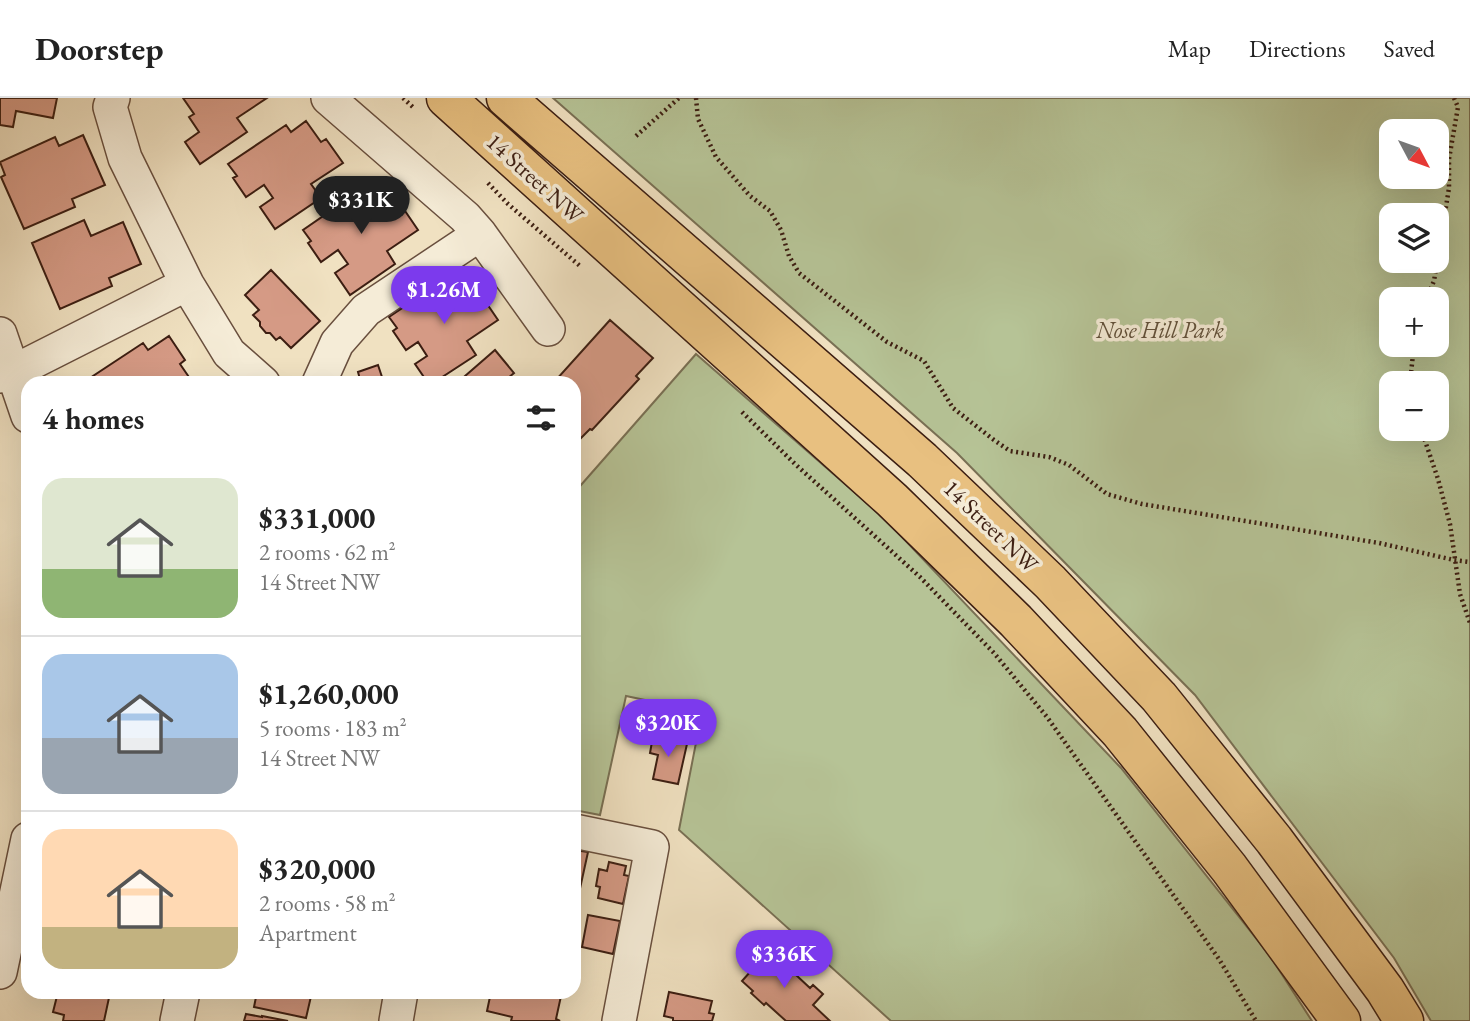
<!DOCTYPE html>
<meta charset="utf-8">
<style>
:root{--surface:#fff;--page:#f2f2f2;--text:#222;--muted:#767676;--line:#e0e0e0;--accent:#7c3aed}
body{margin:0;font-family:"EB Garamond",serif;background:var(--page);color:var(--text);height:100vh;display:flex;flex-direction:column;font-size:26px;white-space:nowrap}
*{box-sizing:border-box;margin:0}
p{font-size:23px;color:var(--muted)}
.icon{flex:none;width:38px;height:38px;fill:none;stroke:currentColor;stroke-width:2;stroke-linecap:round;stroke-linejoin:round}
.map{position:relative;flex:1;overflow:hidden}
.drawer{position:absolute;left:21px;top:278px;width:560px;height:623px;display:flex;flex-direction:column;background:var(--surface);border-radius:21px;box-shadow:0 7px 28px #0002}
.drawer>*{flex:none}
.needle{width:46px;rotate:131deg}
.buttons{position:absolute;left:1379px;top:21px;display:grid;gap:14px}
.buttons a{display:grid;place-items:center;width:70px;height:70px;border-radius:14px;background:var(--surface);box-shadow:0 7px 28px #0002;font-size:35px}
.price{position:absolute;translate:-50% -60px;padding:0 16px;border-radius:24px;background:var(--accent);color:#fff;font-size:23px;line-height:46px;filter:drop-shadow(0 2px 4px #0008)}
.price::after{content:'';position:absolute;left:50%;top:42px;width:21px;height:16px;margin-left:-10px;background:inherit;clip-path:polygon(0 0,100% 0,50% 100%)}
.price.current{background:#222;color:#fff}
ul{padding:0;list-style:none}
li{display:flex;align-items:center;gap:21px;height:175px;padding:0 21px}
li+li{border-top:2px solid var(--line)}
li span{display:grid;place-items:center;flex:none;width:196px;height:140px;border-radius:21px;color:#555}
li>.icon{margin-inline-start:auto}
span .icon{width:84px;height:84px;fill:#fffc;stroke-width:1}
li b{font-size:30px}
h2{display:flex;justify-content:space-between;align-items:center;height:84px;padding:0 21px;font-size:30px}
header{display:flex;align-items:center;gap:42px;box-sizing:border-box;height:98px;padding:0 35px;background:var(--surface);border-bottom:2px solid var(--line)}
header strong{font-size:33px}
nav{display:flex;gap:38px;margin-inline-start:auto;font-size:24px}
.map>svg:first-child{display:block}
</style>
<header>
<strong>Doorstep</strong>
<nav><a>Map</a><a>Directions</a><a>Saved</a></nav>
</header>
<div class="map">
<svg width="1470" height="923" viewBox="0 0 1470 923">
<rect width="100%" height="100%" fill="#f0e1c1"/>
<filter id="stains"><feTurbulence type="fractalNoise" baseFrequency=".00286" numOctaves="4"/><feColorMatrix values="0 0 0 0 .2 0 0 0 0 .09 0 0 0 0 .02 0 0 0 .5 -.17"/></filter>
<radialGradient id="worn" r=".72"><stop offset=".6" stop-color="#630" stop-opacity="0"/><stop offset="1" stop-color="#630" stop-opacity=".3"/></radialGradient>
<path fill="#b6c396" stroke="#797054" stroke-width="2" fill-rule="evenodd" d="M553 0H1470V923H1431L1394 860 1195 597 957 355ZM1391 33H1437V79H1391ZM1391 117H1437V163H1391ZM1391 201H1437V247H1391ZM1391 285H1437V331H1391Z
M696 256 884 420 1121 670 1270 858 1312 923H891L679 732 702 614 626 598 600 717 574 712V395Z"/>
<path fill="#d59a85" stroke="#3c1e12" stroke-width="2" d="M0 0H57L53 20 16 13 13 29 0 27Z
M183 0H267L237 20 247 34 200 66 185 44 199 34 189 19 194 16Z
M306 23 321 44 326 41 343 65 311 86 321 100 275 131 260 109 273 100 264 87 246 99 233 80 237 78 228 66 286 27 291 34Z
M83 37 105 87 72 101 75 109 24 131 1 79 5 77 0 64 55 39 59 48Z
M382 89 396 110 401 107 418 132 387 153 395 166 350 197 335 175 348 166 338 152 321 164 308 145 311 143 303 132 361 92 366 100Z
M84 122 91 138 123 124 141 166 109 180 112 188 60 211 32 145Z
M271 172 320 223 291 250 280 239 276 242 270 235H266L260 228V224L253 217 259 212 245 197Z
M468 178 498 222 467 243 476 257 433 285H428L415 266 427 258 418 244 406 252 393 233 397 230 389 219 441 184 446 192Z
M610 222 653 260 636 278 639 281 592 332 590 331 579 342 574 337V285H558L555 283Z
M169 238 185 262 180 266 193 285H94L90 280 143 245 148 252Z
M495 252 514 275 508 280 512 285H457Z
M378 267 384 285H361L358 274Z
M653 638 687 646 678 686 653 681 658 657 650 655Z
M574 752 588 754 579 795 574 794Z
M609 764 626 768 624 777 629 778 623 806 598 800 600 789 596 788 599 771 607 773Z
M588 817 620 823 613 856 582 849Z
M769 853 777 861 780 858 798 875 796 877 810 890 813 887 823 896 813 907 830 923H786L766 905 764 907 751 895 753 893 742 883Z
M58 894 110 895 104 923H63L64 917 53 914Z
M257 894H312L306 920 254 909Z
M491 894H543L561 898 556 921 560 923H511L512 919 487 913Z
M669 894 712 903 709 915 714 916 712 923H673V920L664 918Z
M246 916 262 919V918L288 923H244Z"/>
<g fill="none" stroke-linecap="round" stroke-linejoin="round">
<g stroke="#694f3e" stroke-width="36">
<path id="minor" d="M113 0 110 9 125 60 187 186 229 255 263 285
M328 0 465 119 480 136 548 231
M0 236 28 318
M0 278 13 274 187 186
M319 285 337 245 366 212 480 136
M574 733 652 749 619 923
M0 874 28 741
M177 923 183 894
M396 923 401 894"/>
</g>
<g stroke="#3c1e12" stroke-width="41">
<path id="major" d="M446 0 892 402 1016 523 1120 634 1229 770 1341 923
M506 0 922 362 1050 484 1159 599 1274 742 1385 892 1404 923"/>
</g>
<path stroke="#3c1e12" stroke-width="4.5" stroke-dasharray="2 3.5" stroke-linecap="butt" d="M403 0 415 11
M696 0 698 21 716 59 750 98 770 113 781 132 789 158 799 175 887 244 924 263 953 310 994 342 1010 353 1049 359 1069 367 1107 396 1142 406 1379 445 1454 462 1470 464
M636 38 679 0
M488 85 508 106 580 168
M1426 201 1434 183 1449 90V61L1458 9 1454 0
M1410 285 1414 247
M742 314 795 366 920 479 994 555 1047 619 1174 798 1219 861 1256 923
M1421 331 1438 381 1450 426 1460 496 1470 525"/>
<use href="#minor" stroke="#f5ecd7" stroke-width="33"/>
<use href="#major" stroke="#e8c080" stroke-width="38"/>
</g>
<g text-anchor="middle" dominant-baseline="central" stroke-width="7" stroke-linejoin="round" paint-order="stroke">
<g font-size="23" fill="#3c1e12" stroke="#f5ecd7">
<text transform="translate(535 80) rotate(42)">14 Street NW</text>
<text transform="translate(991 428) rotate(44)">14 Street NW</text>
</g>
<g font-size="23" font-style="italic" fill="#61503a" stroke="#f5ecd7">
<text x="1160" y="232">Nose Hill Park</text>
</g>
</g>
<rect width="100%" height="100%" filter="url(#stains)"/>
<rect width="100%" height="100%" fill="url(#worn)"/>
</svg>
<div class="buttons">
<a><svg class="needle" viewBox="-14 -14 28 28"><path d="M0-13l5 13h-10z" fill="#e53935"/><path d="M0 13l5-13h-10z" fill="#767676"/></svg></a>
<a><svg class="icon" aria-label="layers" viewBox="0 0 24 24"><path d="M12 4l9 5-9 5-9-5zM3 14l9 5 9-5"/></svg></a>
<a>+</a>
<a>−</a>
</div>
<b class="price current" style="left:361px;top:138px">$331K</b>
<b class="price" style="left:444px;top:228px">$1.26M</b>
<b class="price" style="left:668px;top:661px">$320K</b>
<b class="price" style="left:784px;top:892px">$336K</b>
<section class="drawer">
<h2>4 homes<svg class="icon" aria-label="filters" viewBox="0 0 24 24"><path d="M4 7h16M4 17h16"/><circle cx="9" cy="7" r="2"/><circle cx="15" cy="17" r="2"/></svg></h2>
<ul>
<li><span style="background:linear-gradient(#dfe7d0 65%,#8fb573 0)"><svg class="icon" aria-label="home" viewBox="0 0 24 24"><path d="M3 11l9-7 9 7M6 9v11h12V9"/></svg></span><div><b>$331,000</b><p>2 rooms · 62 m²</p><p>14 Street NW</p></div></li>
<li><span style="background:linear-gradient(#a9c7e8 60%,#9aa5b1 0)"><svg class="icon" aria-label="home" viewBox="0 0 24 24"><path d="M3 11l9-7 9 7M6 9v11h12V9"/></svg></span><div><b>$1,260,000</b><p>5 rooms · 183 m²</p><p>14 Street NW</p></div></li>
<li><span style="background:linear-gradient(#ffd9b3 70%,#c2b280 0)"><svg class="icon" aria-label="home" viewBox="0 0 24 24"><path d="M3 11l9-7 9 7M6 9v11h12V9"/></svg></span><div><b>$320,000</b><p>2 rooms · 58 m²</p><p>Apartment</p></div></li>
</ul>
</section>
</div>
